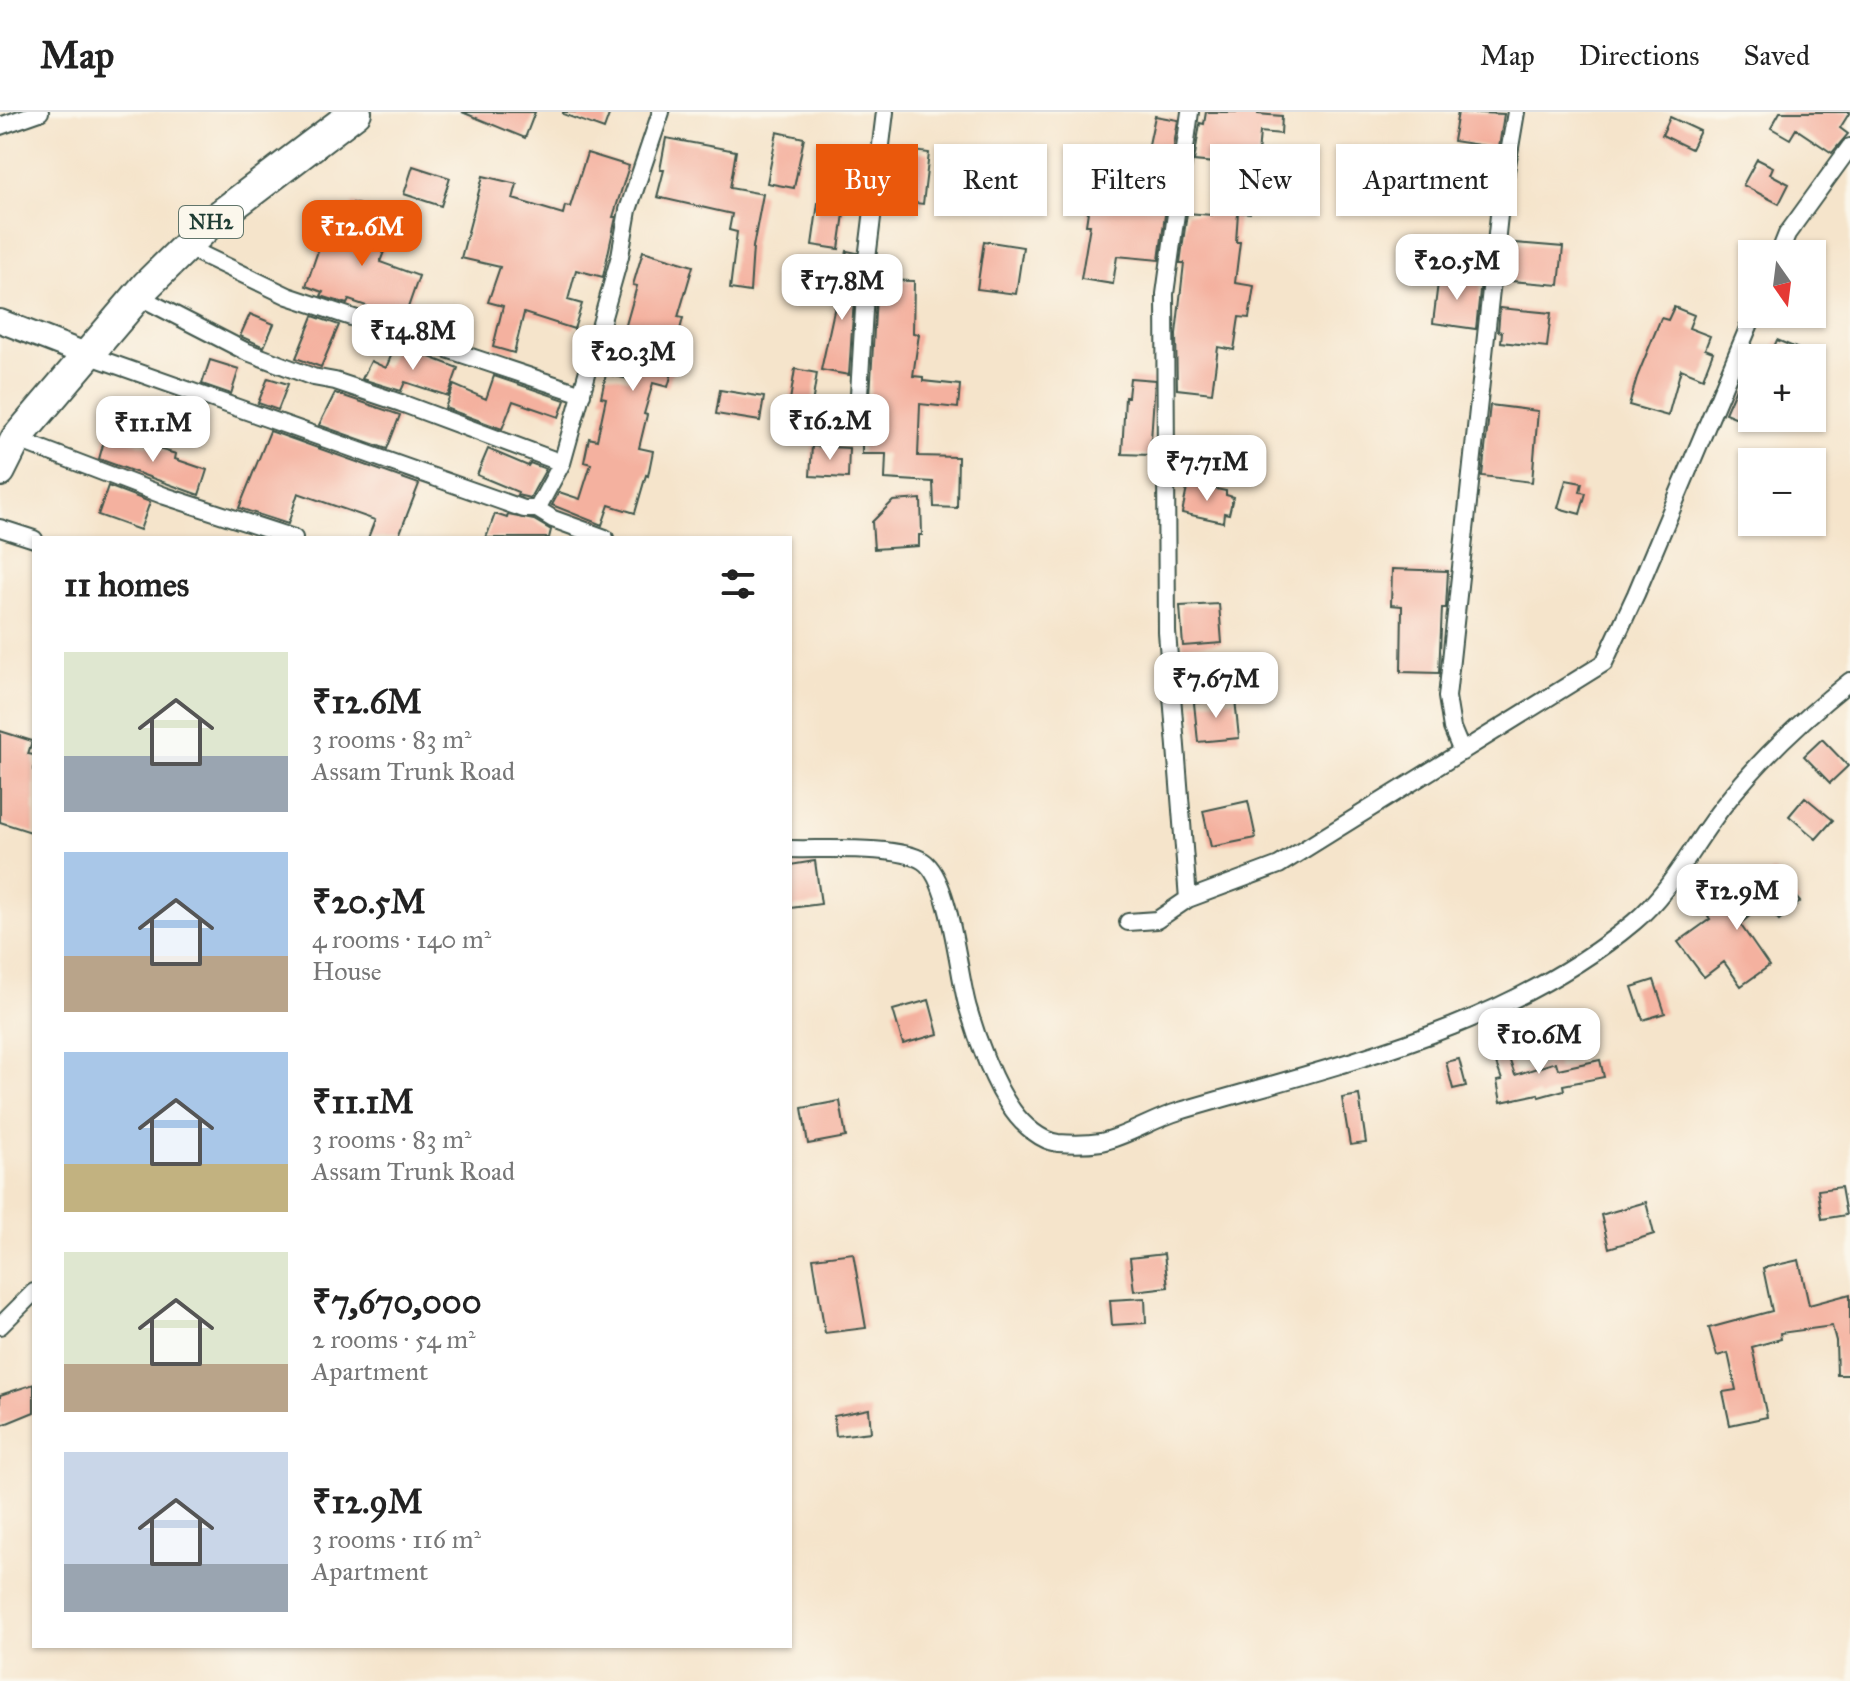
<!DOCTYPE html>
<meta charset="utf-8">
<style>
:root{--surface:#fff;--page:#f6f6f6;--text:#222;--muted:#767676;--line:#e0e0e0;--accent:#ea580c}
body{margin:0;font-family:"IM FELL Great Primer",serif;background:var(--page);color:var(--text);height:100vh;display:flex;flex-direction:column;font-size:30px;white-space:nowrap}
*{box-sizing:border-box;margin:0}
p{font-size:26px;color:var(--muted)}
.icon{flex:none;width:44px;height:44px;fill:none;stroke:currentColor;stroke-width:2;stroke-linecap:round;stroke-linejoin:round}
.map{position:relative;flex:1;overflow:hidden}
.sheet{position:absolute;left:32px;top:424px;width:760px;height:1112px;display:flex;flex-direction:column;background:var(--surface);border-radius:0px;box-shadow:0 2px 6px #0004}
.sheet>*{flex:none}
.hud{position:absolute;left:816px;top:32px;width:760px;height:72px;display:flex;gap:16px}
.needle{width:52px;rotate:166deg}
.fabs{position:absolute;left:1738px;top:128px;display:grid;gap:16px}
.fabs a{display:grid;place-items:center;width:88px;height:88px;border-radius:0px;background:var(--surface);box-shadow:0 2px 6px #0004;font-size:40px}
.price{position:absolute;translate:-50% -68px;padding:0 18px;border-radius:16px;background:#fff;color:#222;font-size:26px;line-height:52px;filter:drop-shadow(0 2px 4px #0008)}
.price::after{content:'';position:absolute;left:50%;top:48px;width:24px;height:18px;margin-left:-12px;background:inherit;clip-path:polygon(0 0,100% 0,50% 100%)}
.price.current{background:var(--accent);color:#fff}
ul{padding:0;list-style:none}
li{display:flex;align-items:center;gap:24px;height:200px;padding:0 32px}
li span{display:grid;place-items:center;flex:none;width:224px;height:160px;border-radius:0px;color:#555}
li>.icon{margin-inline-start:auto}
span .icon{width:96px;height:96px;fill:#fffc;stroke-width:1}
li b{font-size:34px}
h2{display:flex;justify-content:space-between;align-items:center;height:96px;padding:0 32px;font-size:34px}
.pill{padding:0 28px;border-radius:0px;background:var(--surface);box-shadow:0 2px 6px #0004;font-size:28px;line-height:72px}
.pill.current{background:var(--accent);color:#fff}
header{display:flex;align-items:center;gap:48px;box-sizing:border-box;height:112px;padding:0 40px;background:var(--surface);border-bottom:2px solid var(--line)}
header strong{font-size:38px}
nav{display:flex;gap:44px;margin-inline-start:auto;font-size:28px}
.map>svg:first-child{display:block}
</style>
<header>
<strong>Map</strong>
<nav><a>Map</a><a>Directions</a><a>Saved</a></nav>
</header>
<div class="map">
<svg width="1850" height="1569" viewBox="0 0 1850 1569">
<rect width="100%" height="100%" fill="#fbf7ec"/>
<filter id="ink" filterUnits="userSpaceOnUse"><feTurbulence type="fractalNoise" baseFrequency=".0125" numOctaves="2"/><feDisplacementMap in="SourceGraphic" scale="16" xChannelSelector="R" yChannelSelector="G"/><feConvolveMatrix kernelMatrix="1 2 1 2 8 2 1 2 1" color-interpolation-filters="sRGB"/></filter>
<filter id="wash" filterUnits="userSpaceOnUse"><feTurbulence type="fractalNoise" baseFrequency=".006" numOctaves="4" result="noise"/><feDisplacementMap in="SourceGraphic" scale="32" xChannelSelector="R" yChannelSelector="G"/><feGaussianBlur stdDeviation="1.8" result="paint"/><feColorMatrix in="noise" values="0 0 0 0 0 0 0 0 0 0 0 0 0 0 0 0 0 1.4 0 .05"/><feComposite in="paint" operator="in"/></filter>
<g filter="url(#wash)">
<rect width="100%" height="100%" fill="#f5e4cb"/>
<g id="blocks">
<path fill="#f4b19f" d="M462 0H535L525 26Z
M563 0H610L604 17 563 2Z
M1206 0H1258V2L1282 4 1281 22 1260 20 1257 55 1194 49 1200 11 1204 12Z
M1458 0 1504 2 1499 36 1453 29Z
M1780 0H1850L1840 16 1848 22 1832 41 1796 17 1790 27 1771 16Z
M1155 4 1178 8 1172 47 1166 46 1163 72 1169 73 1159 148 1117 144 1113 172 1081 167 1090 113H1086L1094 59 1142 66Z
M1670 5 1700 19 1691 37 1662 23Z
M777 20 804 26 794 76 767 71Z
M666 26 736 39 730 76 763 82 753 135 750 180 730 177 737 120 729 118 732 102 657 85 664 58H660Z
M892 36 929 41 923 92 885 87Z
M587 41 629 54 613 105H616L603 165 576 158 568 188 582 192 574 217 524 201 514 241 493 235 503 194 488 190 500 155 461 146 483 64 517 72 513 87 563 102 565 94 570 95Z
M1757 47 1773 55 1770 62 1789 72 1779 92 1743 73Z
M413 54 450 66 441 94 404 82Z
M1215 78 1252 82 1250 101 1238 100 1236 130H1240L1235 171 1254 174 1249 206 1239 205 1234 238 1218 235 1212 281 1177 277 1176 222 1184 151H1180L1187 101 1212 103Z
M353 91 380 99 373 121 389 127 380 150 419 164 404 207 349 188 347 192 321 184 323 180 306 174 321 130 336 135Z
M818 91 845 95 839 137 812 133Z
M984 129 1023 135 1016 182 977 177Z
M1515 131 1563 135 1559 173 1511 169Z
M643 139 693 154 678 205 683 206 672 249 675 250 668 275 653 271 644 302 647 303 639 336 653 339 648 364 646 363 635 401 609 393 602 413 552 393 559 380 580 387 591 352 584 350 589 326 597 328 606 286 601 285 606 262 629 267 638 231 622 227 637 174 633 173Z
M847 139 857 141 849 263 821 258Z
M1439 163 1481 169 1476 217 1433 211Z
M877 168 914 169 913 221 919 222 913 264 923 265V269L960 273 958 296 920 292 918 344 958 345 957 396 934 395 933 370 885 367 886 342H862V320L869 300Z
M1674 195 1694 203 1689 216 1710 224 1705 237 1713 240 1703 266 1681 257 1668 304 1629 293 1637 265 1661 206 1668 208Z
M1500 196 1551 201 1547 235 1501 230 1502 220 1498 219Z
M250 202 274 212 264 235 240 224Z
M313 204 339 213 321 255 296 246Z
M1777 228 1820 246H1769Z
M396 232 458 256 448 284 405 270 401 279 362 267 371 249 386 256Z
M210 248 239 257 231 282 202 272Z
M795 257 817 261 810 305 788 301Z
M494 264 565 288 559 305 513 289 502 317 445 296 454 273 486 287Z
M268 266 288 272 278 298 258 291Z
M1130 266 1155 268 1150 343 1122 342 1125 285H1128Z
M1736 276 1752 283V312L1725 301Z
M720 278 764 285 760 309 716 302Z
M335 281 400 303 387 337 319 313Z
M1490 293 1538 299 1532 370 1482 364Z
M270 319 419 372 398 426H368L375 408 298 381 288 412 239 396Z
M106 322 176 342 175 347 207 358 199 383 99 347Z
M812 334 849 336 848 366 810 364Z
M488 337 528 354 530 351 546 357 530 386 517 383 518 380 477 363Z
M1566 368 1582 371 1580 380 1586 381 1580 402 1558 396Z
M1188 371 1226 379V383L1233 385 1229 402 1224 401 1223 410 1182 401Z
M108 374 150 390 140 418 98 403Z
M921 387 922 423H919V434L874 437 872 410 893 389Z
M495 402 507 406 508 403 534 408 551 418 549 426H486Z
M1392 457 1448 459 1446 496H1442L1439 561 1401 560 1402 494 1391 493Z
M1219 492 1222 531 1183 534 1180 494Z
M1235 587 1239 626 1198 630 1194 591Z
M0 619 32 629 28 642 34 643V721L0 710Z
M1822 627 1848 654 1830 671 1804 644Z
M1805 685 1833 708 1816 727 1789 704Z
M1248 689 1256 726 1211 735 1203 699Z
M815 749 821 792 790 796V753Z
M1773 759 1800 790 1779 808 1764 792 1740 812 1769 854 1741 874 1724 850 1704 865 1678 830 1710 807 1708 804 1728 787 1734 794Z
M1654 868 1665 901 1643 908 1632 875Z
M929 888 938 922 903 932 893 898Z
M1502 927 1515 963 1556 950 1558 957 1600 948 1604 965 1563 973 1564 978 1539 985 1538 982 1501 990 1497 969 1502 968 1489 932Z
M1459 947 1466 974 1453 977 1446 950Z
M1359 983 1366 1031 1350 1033 1342 986Z
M840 989 846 1025 808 1032 802 996Z
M1841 1075 1846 1103 1822 1107 1818 1078Z
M1646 1090 1654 1122 1609 1136 1601 1103Z
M853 1141 866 1216 825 1221 813 1146Z
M1164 1142 1168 1175 1134 1179 1130 1146Z
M1799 1148 1809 1193 1850 1182V1263H1837L1836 1229 1832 1214 1780 1221 1781 1227 1752 1235 1767 1305 1730 1313 1723 1280 1736 1278 1728 1241 1717 1244 1709 1216 1772 1199 1763 1156Z
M1145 1186 1146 1211 1112 1213 1110 1188Z
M34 1272V1300L0 1314V1283Z
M869 1297 871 1320 836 1324 834 1304Z"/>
</g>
</g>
<g filter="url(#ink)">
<use href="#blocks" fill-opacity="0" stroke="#3f564b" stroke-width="2"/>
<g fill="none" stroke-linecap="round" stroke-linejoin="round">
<g stroke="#3f564b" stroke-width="20">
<path id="street" d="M0 14 40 0
M186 135 288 184 582 282
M1779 142 1787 122 1850 35
M138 184 245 239 313 265 335 269 401 291 562 351
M88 243 524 397H537L553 407 605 426
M858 299 867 147 885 0
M16 327 165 384 294 426
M537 397 562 351 620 144 628 98 661 0
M0 416 34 427
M1462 640 1452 616 1447 585 1500 94 1516 0
M790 737C821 738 899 733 923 749 951 767 958 863 968 896 977 927 994 973 1013 999 1023 1013 1041 1029 1058 1031 1071 1032 1088 1032 1101 1030 1128 1024 1153 1007 1180 999 1335 953 1507 917 1634 810 1671 779 1694 731 1724 693 1760 647 1805 605 1850 569
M1188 787 1279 753 1604 551 1636 482 1754 202
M1128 810 1157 808 1188 787 1167 520 1165 182 1190 0
M0 1214 34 1180"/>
</g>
<g stroke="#3f564b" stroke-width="26">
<path id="secondary" d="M0 209 88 243"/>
</g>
<g stroke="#3f564b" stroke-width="34">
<path id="highway" d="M0 359 16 327 147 173 210 111 356 0"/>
</g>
<use href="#street" stroke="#fff" stroke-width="16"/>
<use href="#secondary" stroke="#fff" stroke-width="22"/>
<use href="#highway" stroke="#fff" stroke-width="30"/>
</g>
</g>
<g text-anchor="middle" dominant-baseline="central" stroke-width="6" stroke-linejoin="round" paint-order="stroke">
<rect fill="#fbf7ec" stroke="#61756b" stroke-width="2" x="179" y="94" width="64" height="32" rx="6"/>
<g font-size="20" font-weight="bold" fill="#1f3d34">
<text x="211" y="110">NH2</text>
</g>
</g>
</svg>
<div class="fabs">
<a><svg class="needle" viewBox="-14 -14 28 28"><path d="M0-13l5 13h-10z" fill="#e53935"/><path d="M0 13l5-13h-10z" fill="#767676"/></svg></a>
<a>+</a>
<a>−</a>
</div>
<b class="price current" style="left:362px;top:156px">₹12.6M</b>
<b class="price" style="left:1457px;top:190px">₹20.5M</b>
<b class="price" style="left:842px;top:210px">₹17.8M</b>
<b class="price" style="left:413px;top:260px">₹14.8M</b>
<b class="price" style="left:633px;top:281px">₹20.3M</b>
<b class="price" style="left:830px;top:350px">₹16.2M</b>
<b class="price" style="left:153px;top:352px">₹11.1M</b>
<b class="price" style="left:1207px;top:391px">₹7.71M</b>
<b class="price" style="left:1216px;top:608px">₹7.67M</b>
<b class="price" style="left:1737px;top:820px">₹12.9M</b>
<b class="price" style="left:1539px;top:964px">₹10.6M</b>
<div class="hud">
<a class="pill current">Buy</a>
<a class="pill">Rent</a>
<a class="pill">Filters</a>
<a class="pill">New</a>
<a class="pill">Apartment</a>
</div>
<section class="sheet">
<h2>11 homes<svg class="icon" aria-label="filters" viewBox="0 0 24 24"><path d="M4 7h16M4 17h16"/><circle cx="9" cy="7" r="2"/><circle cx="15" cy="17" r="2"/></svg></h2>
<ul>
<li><span style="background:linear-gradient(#dfe7d0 65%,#9aa5b1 0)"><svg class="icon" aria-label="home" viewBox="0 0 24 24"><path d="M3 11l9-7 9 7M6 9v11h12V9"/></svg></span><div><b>₹12.6M</b><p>3 rooms · 83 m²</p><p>Assam Trunk Road</p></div></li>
<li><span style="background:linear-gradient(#a9c7e8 65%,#b9a48a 0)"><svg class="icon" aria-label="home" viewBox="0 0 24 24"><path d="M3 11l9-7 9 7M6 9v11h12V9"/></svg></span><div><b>₹20.5M</b><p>4 rooms · 140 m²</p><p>House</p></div></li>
<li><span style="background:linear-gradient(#a9c7e8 70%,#c2b280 0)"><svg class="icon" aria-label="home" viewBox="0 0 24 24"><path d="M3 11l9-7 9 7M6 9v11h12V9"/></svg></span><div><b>₹11.1M</b><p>3 rooms · 83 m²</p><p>Assam Trunk Road</p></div></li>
<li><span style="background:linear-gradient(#dfe7d0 70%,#b9a48a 0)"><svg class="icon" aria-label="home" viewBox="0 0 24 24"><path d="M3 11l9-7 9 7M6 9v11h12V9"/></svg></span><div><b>₹7,670,000</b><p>2 rooms · 54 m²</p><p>Apartment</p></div></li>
<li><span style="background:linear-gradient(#c9d6e8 70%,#9aa5b1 0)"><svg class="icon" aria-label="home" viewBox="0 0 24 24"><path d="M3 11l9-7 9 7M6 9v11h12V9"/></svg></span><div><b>₹12.9M</b><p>3 rooms · 116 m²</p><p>Apartment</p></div></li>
</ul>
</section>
</div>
